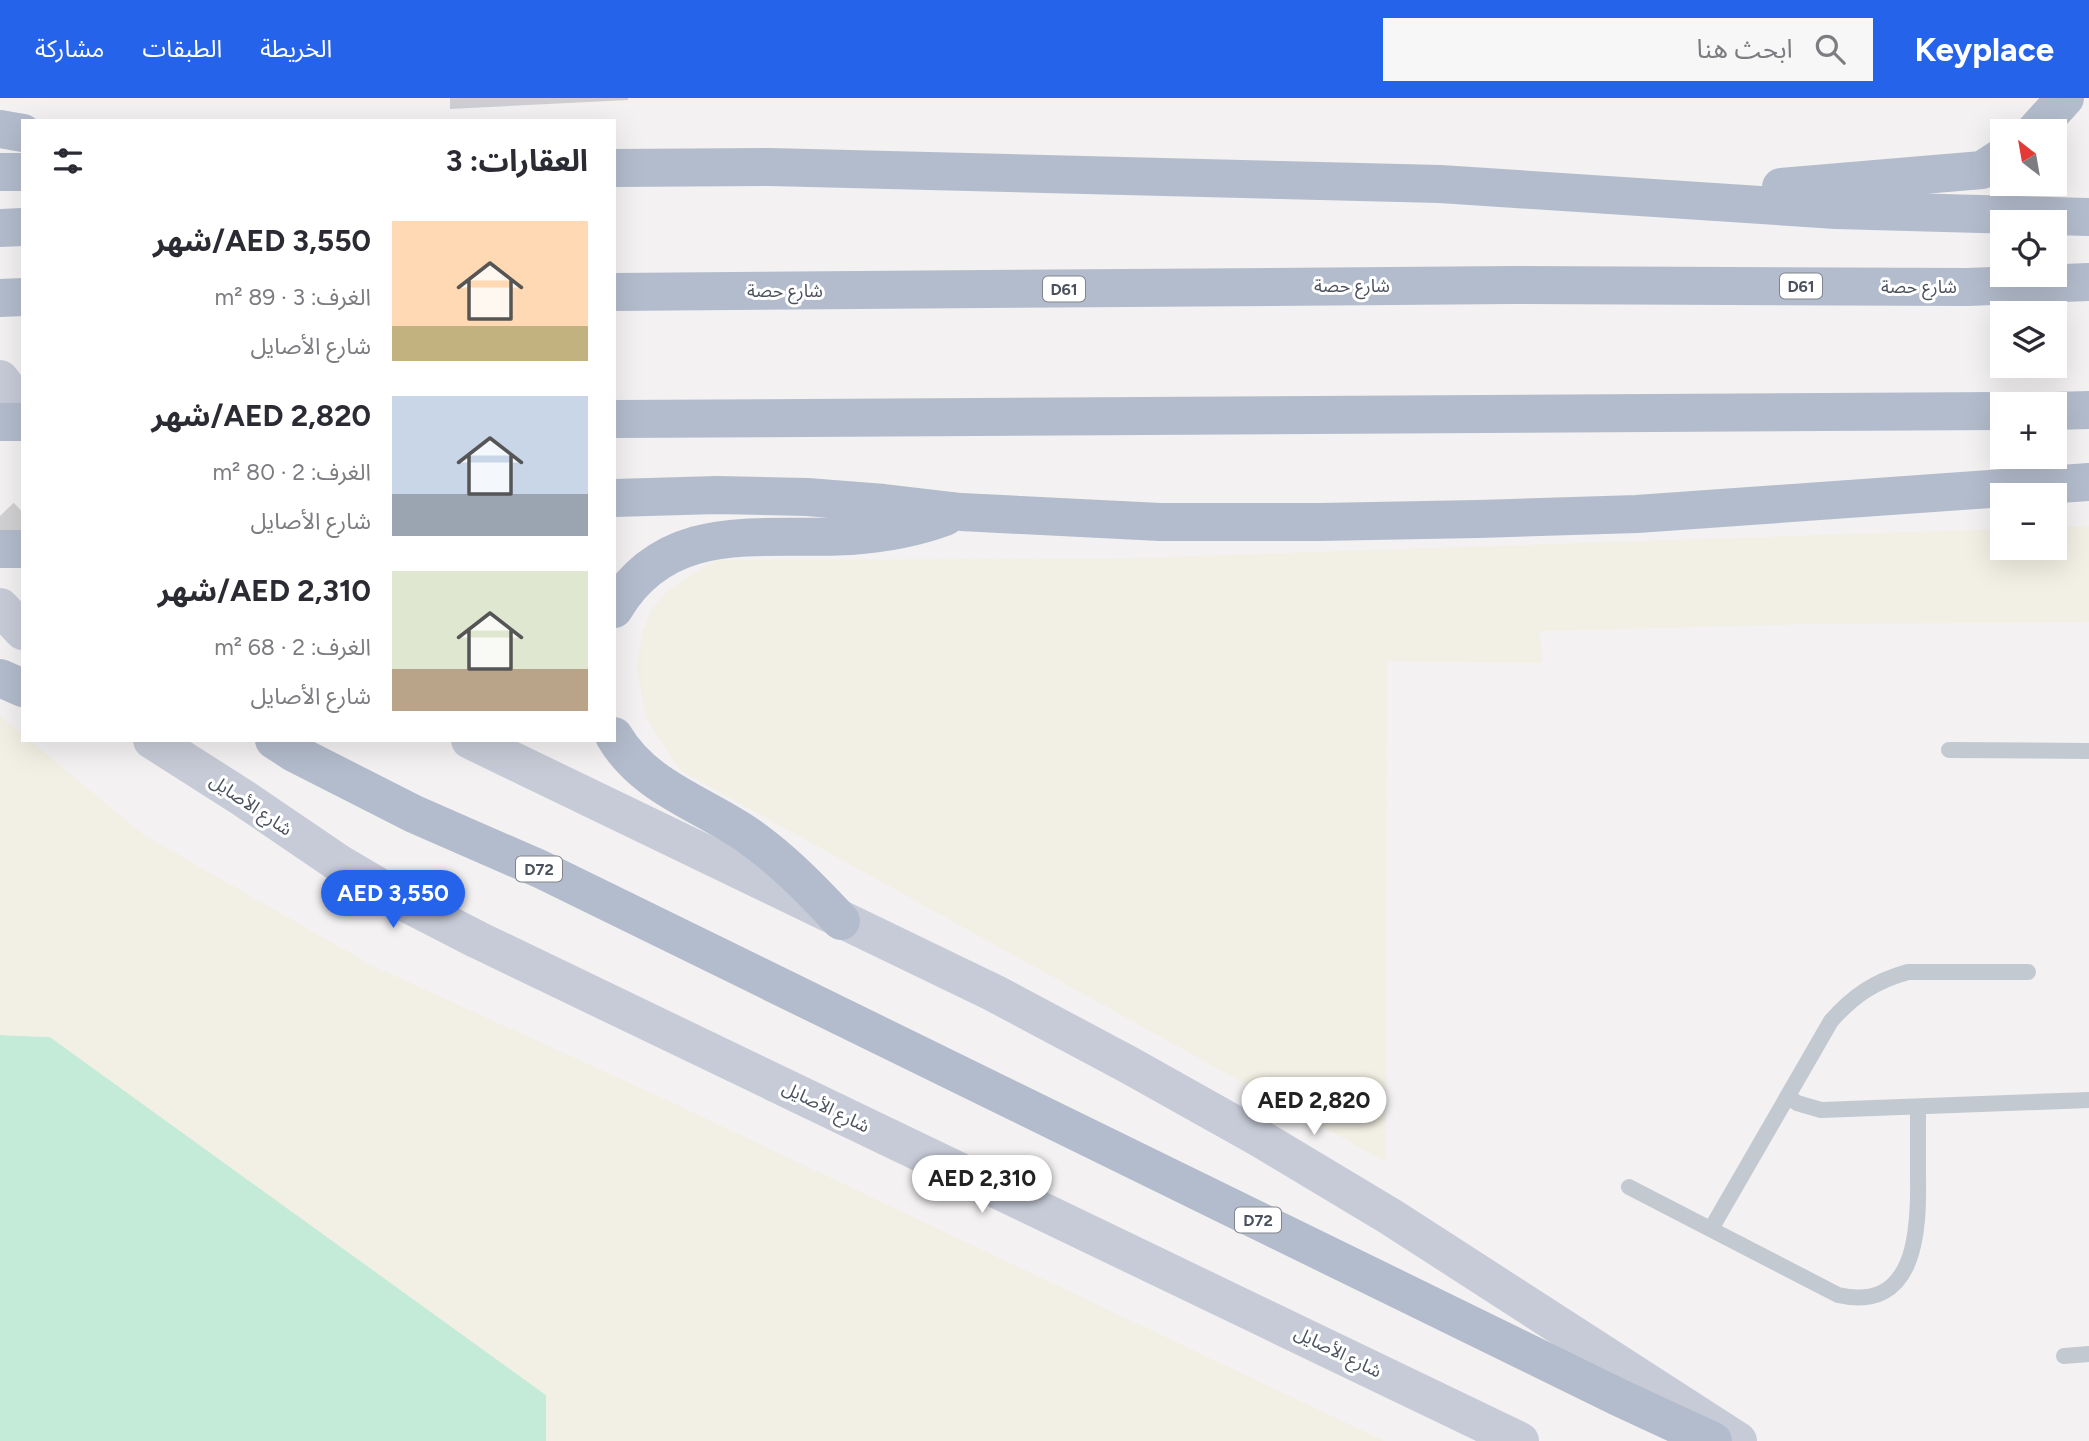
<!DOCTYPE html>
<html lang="ar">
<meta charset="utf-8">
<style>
:root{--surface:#fff;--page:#f7f7f7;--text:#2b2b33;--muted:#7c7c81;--accent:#2563eb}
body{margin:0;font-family:Figtree,"Noto Sans Arabic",sans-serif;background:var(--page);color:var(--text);direction:rtl;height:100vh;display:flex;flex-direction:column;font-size:26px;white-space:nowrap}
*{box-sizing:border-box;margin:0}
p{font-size:23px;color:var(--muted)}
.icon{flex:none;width:38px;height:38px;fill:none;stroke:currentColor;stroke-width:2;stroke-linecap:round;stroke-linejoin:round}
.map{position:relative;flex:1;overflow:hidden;direction:ltr}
.drawer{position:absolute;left:21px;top:21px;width:595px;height:623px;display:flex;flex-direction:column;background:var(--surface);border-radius:0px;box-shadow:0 7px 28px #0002;direction:rtl}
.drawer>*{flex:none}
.needle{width:46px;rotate:329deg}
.fabs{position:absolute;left:1990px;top:21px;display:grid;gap:14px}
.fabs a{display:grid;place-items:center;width:77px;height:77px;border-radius:0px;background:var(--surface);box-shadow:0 7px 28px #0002;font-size:35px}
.price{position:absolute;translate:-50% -60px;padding:0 16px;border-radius:24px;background:#fff;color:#222;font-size:23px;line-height:46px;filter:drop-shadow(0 2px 4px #0008)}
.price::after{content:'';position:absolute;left:50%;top:42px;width:21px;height:16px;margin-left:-10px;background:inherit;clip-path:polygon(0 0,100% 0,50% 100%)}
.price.selected{background:var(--accent);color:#fff}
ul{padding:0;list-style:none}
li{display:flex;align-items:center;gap:21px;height:175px;padding:0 28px}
li span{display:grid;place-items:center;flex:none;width:196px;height:140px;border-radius:0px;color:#555}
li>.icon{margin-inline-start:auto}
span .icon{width:84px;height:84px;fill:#fffc;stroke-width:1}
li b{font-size:30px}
h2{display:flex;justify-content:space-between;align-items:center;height:84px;padding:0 28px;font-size:30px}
header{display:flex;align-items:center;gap:42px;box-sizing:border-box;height:98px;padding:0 35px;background:var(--accent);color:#fff}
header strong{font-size:33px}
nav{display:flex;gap:38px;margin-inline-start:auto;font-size:24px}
.search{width:490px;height:63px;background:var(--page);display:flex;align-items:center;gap:18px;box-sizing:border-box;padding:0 24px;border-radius:0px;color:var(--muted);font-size:26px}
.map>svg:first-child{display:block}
</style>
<header>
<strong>Keyplace</strong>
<div class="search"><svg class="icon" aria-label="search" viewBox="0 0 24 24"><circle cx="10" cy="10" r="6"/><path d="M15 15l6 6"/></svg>ابحث هنا</div>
<nav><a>الخريطة</a><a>الطبقات</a><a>مشاركة</a></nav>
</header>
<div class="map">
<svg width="2089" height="1343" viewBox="0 0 2089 1343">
<rect width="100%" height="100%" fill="#f3f1f1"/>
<path fill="#c4ebd8" d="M0 937 50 939 546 1297V1343H0Z"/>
<path fill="#f2efe4" d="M2089 428V524L1808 526 1540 533 1542 565 1387 563 1386 1064 680 672 646 620 637 569 643 533 652 511 669 491 717 462 1109 461 2002 431V450H2054L2055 429Z
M0 618 23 637V642H29L144 737 371 867 671 1004 1384 1343H546V1297L50 939 0 937Z"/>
<path fill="#cecfd4" d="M450 0H628V2L450 11Z"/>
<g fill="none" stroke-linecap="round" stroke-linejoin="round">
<path stroke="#d1d1d3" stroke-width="38" stroke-dasharray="38 19" stroke-linecap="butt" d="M0 418 23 442"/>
<path stroke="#c3c9d0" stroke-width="16" d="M1949 652 2089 653
M1788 998 1797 1005 1821 1012 2089 1002
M1629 1089 1838 1197C1916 1215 1919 1133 1918 1079 1918 1055 1918 1032 1918 1009
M1711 1131 1831 923C1853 898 1875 883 1908 874H2028
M2064 1258 2089 1256"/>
<path stroke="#c6cbd7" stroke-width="38" d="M0 281 23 310
M0 509 23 533
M152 642 243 700 340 766 408 806 478 842 1520 1343
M470 642 994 895 1129 967 1261 1041 1391 1119 1738 1343"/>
<path stroke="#b3bccc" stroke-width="38" d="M0 31 23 35
M2035 33 2065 0
M614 70 770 69 1440 86 1836 112 2089 119
M0 74H23
M1781 89 1982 72 2002 59
M0 130 23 129
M614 194 1513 187 1968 189 2089 184
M0 200 23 199
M2054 313 2089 312
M614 321 2002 313
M0 324H23
M614 400 717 397 807 399 884 405 961 414 1160 424H1319L1478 421 1637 416 2089 384
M0 451H23
M614 511C668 420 762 443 851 438 883 436 915 430 945 419
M0 580 23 590
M614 638C643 688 700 705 746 736 781 760 811 791 841 823
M274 642 294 655 414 716 540 771 1618 1299 1713 1343"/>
</g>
<g text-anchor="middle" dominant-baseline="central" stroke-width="6" stroke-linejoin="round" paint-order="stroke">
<g fill="#fff" stroke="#80858d" stroke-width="2">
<rect x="1780" y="175.5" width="42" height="25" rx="5"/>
<rect x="1043" y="178.5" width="42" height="25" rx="5"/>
<rect x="516" y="758.5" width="46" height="25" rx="5"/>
<rect x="1235" y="1109.5" width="46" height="25" rx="5"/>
</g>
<g font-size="16" font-weight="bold" fill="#4a515c">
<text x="1801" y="188">D61</text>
<text x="1064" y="191">D61</text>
<text x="539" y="771">D72</text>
<text x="1258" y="1122">D72</text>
</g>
<g font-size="18" fill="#4a515c" stroke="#fff">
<text x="1352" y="188">شارع حصة</text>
<text x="1919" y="189">شارع حصة</text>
<text x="785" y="193">شارع حصة</text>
<text transform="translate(251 707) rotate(34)">شارع الأصايل</text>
<text transform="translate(826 1009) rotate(26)">شارع الأصايل</text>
<text transform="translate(1338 1254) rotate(26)">شارع الأصايل</text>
</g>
</g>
</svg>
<div class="fabs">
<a><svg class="needle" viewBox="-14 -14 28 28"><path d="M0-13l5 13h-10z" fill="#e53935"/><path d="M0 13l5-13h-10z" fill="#7c7c81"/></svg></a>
<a><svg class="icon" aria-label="locate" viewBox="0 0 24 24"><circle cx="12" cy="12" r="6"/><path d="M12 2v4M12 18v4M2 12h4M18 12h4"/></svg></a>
<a><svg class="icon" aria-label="layers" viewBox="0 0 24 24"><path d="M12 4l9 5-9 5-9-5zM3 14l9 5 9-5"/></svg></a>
<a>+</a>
<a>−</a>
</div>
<b class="price selected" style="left:393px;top:832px">AED 3,550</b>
<b class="price" style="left:1314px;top:1039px">AED 2,820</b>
<b class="price" style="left:982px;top:1117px">AED 2,310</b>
<section class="drawer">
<h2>العقارات: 3<svg class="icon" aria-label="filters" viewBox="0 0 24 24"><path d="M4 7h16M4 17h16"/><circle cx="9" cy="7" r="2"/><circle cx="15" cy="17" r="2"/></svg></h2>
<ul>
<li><span style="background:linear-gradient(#ffd9b3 75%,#c2b280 0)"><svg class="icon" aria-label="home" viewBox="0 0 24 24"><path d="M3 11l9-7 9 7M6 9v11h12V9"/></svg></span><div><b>AED 3,550/شهر</b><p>الغرف: 3 · 89 m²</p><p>شارع الأصايل</p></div></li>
<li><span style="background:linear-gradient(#c9d6e8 70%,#9aa5b1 0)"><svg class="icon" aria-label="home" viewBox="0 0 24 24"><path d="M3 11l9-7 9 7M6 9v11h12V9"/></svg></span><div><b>AED 2,820/شهر</b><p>الغرف: 2 · 80 m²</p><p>شارع الأصايل</p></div></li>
<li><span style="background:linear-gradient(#dfe7d0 70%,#b9a48a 0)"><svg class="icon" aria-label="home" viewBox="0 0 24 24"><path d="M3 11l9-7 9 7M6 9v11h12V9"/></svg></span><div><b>AED 2,310/شهر</b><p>الغرف: 2 · 68 m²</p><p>شارع الأصايل</p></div></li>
</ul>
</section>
</div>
